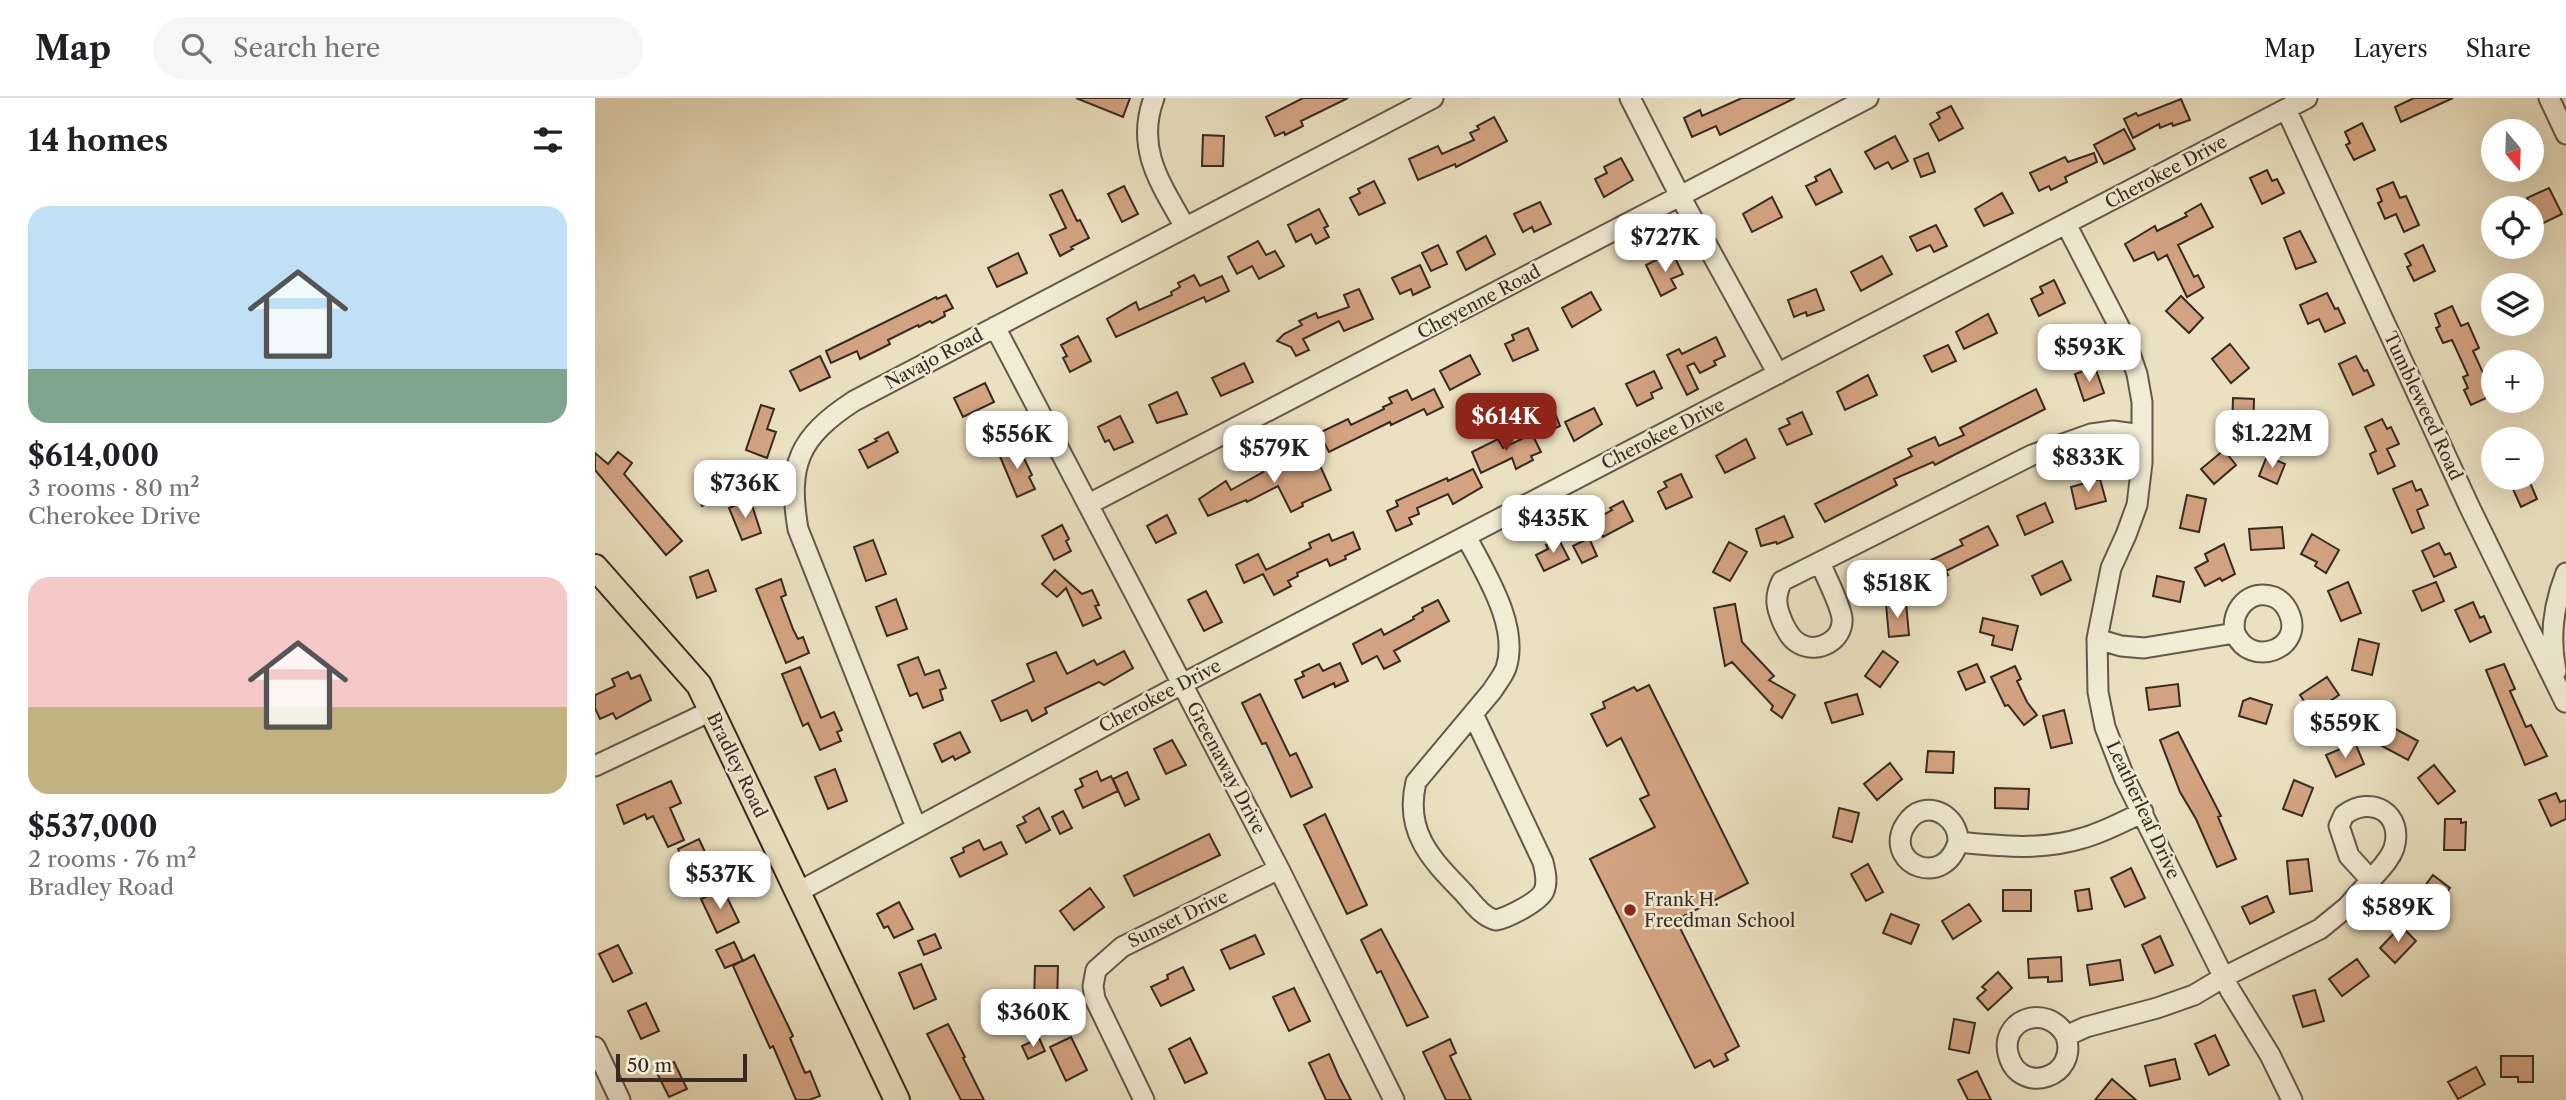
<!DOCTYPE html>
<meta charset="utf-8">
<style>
:root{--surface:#fff;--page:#f6f6f6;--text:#202124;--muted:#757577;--line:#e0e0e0;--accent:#8f2418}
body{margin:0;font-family:"Libre Caslon Text",serif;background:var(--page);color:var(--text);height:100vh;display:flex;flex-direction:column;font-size:26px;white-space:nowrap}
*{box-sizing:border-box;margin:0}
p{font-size:23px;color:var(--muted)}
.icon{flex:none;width:38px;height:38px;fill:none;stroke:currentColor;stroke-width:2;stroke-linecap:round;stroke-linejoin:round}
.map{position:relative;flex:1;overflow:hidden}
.sheet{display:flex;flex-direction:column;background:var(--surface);width:595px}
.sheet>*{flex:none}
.needle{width:46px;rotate:161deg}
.fabs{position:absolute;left:1886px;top:21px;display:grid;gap:14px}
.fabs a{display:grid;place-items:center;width:63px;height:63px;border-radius:50%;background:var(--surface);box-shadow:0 7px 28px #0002;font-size:35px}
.scale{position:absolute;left:21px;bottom:18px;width:131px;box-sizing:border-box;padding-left:7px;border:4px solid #382a21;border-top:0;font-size:19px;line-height:24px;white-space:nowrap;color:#382a21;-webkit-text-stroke:5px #f2ecd6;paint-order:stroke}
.price{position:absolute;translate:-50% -60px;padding:0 16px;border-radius:14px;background:#fff;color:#222;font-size:23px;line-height:46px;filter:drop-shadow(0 2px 4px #0008)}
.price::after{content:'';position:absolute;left:50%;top:42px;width:21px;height:16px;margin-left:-10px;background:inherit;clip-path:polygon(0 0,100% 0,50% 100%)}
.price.on{background:var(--accent);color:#fff}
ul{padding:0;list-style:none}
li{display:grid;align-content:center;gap:14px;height:371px;padding:0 28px}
li span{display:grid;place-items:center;height:217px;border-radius:21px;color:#555}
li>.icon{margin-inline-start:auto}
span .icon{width:126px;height:126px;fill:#fffc;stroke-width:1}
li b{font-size:30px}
h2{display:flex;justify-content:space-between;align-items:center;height:84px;padding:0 28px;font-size:30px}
header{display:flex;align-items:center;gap:42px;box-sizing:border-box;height:98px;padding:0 35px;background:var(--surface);border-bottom:2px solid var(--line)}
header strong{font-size:33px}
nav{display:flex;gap:38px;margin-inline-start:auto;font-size:24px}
.search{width:490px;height:63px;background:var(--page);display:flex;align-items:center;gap:18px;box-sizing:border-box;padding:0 24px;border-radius:38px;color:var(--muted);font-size:26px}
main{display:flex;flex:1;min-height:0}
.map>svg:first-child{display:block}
</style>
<header>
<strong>Map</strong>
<div class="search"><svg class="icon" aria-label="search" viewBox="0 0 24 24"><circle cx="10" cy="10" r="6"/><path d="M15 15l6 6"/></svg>Search here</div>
<nav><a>Map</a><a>Layers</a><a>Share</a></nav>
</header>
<main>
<section class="sheet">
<h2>14 homes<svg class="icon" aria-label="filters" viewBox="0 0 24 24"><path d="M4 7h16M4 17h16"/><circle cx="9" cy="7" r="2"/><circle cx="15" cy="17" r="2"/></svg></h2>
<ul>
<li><span style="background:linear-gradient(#bfe0f5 75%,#7fa58c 0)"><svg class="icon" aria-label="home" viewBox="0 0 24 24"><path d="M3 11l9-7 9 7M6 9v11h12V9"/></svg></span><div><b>$614,000</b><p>3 rooms · 80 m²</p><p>Cherokee Drive</p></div></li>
<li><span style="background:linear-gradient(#f6c9c9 60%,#c2b280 0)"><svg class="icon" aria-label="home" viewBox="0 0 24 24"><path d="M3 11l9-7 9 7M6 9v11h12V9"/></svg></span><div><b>$537,000</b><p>2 rooms · 76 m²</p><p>Bradley Road</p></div></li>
</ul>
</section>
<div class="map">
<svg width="1971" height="1002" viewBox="0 0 1971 1002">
<rect width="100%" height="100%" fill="#ebe1c0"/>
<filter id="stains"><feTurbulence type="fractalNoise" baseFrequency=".00286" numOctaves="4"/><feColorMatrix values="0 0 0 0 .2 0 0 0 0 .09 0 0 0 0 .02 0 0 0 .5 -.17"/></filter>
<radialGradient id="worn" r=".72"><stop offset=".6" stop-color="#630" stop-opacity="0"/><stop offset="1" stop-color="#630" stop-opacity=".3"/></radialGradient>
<path fill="#d4a381" stroke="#382a21" stroke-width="2" d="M481 0H535L528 19Z
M708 0H753L706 23 708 28 690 37 689 34 680 38 671 19Z
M1147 0H1200L1125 37 1121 28 1097 39 1089 20 1105 12 1107 18Z
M1819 0H1858L1806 24 1800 9Z
M1586 1 1595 22 1578 28 1577 25 1565 30 1564 26 1538 40 1529 21 1541 15 1543 18Z
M1356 8 1368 30 1344 43 1335 26 1345 20 1342 15Z
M899 19 912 43 861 69 860 66 823 82 814 61 843 48 847 56 879 42 875 35 884 31 882 28Z
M1767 25 1780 52 1759 62 1751 47 1755 45 1750 34Z
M1529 31 1540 51 1509 66 1499 47Z
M608 37 629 38 628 68H607Z
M1300 38 1313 63 1297 71 1293 64 1280 71 1270 54Z
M1333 55 1340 74 1326 79 1319 61Z
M1499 55 1502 64 1470 79 1472 84 1456 92 1454 88 1444 93 1435 75 1470 59 1473 64Z
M1026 60 1038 82 1009 99 1000 81 1012 75 1009 69Z
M1235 71 1247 94 1221 107 1211 88 1222 83 1220 79Z
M1672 72 1677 83 1682 81 1689 95 1667 106 1655 80Z
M779 83 790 105 764 117 755 100 765 95 763 91Z
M1798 84 1805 100 1811 98 1824 127 1809 134 1801 116 1790 121 1783 105 1787 103 1782 91Z
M529 88 543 116 527 124 513 96Z
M1954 90 1967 116 1944 127 1932 100Z
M467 92 482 123 485 122 494 140 476 149 478 151 465 158 455 137 471 130 455 97Z
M1407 95 1418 115 1389 128 1380 111Z
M1177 99 1187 119 1157 134 1148 116Z
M945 104 956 126 939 134 937 129 928 134 919 116Z
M1606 106 1618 129 1583 147 1599 179 1603 177 1609 189 1592 199 1572 157 1563 162 1559 154 1539 163 1530 146 1560 128 1562 133 1592 118 1590 115Z
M724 111 733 128 729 130 734 139 721 146 716 136 701 144 693 127Z
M1341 127 1352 148 1339 154 1335 147 1322 153 1315 139Z
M1705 133 1721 164 1701 171 1689 140Z
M891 138 900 156 871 172 862 154Z
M663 143 671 157 680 153 689 168 664 181 657 168 642 176 633 159Z
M843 147 852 166 836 173 827 155Z
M1828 147 1840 173 1819 183 1812 169 1816 167 1810 156Z
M423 155 432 175 402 189 393 170Z
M1079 158 1088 176 1076 181 1081 190 1066 198 1051 167 1065 160 1067 164Z
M1287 158 1297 176 1266 193 1256 174Z
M825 167 835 189 818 197 816 191 805 196 797 180Z
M599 177 605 188 627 178 634 193 611 204 609 199 521 239 512 221 541 204 544 212 577 197 576 194 585 189 583 185Z
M1459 182 1470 205 1444 218 1436 201 1448 195 1445 189Z
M764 191 778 221 749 233 744 223 708 241 714 252 701 258 696 249 682 243 689 236 707 227 704 223 721 215 723 220 754 209 749 197Z
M1221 191 1229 212 1212 218 1211 214 1199 219 1193 202Z
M996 194 1006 212 977 229 967 210Z
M1732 195 1740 211 1743 210 1750 225 1730 234 1724 221 1713 226 1705 207Z
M351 197 358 210 349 214 350 218 337 225 335 223 324 229 323 227 293 242 295 246 265 261 262 253 236 265 231 253 341 199 342 201Z
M1586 198 1608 220 1594 235 1571 213Z
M1857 208 1866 228 1873 225 1884 250 1878 253 1898 297 1876 307 1869 292 1873 290 1868 279 1873 277 1857 242 1848 245 1841 230 1845 228 1840 216Z
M1393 216 1402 235 1369 251 1361 234Z
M933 230 943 252 918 263 910 246 919 242 917 237Z
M483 238 496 263 475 274 468 260 472 258 466 247Z
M1121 239 1130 258 1119 263 1121 267 1105 275 1099 265 1092 268 1103 291 1092 297 1072 257 1084 251 1087 256Z
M1635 246 1654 270 1636 285 1617 261Z
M1353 247 1361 263 1337 274 1329 258Z
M875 257 885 276 855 292 845 273Z
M225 258 235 279 205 293 195 273Z
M1761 258 1769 273 1772 272 1779 287 1758 297 1744 266Z
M649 265 658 284 626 298 617 280Z
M1500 269 1509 295 1489 303 1480 276Z
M1059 273 1067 290 1056 295 1058 300 1042 308 1031 286Z
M1273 277 1282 297 1250 312 1242 294Z
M390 285 399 304 368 319 359 300Z
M839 291 848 309 832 317 829 311 796 327 795 324 734 354 724 335 753 321 756 327 789 311 788 309 797 305 794 300 812 292 817 302Z
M1441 291 1450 311 1353 360 1340 367 1338 364 1299 381 1302 387 1230 424 1220 406 1317 358 1313 351 1340 339 1344 348 1369 337 1365 330Z
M582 294 592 316 562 325 554 307Z
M1638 300 1659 301 1658 334 1637 333Z
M956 305 965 328 947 336 937 313Z
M166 307 179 311 172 331 181 334 172 360 151 352Z
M999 310 1007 326 979 343 970 324Z
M1207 314 1217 336 1192 347 1184 331 1195 326 1192 321Z
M525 318 538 344 519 352 514 342 510 344 503 329Z
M1787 321 1792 331 1796 329 1804 346 1792 351 1800 368 1783 376 1775 356 1781 353 1770 329Z
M293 334 303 354 273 370 264 352 282 343 280 341Z
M937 336 946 354 936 358 938 362 921 371 917 360 886 375 877 354 903 341 908 350Z
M1151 341 1160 360 1130 375 1121 358Z
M423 348 437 377 434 379 440 391 422 399 404 356Z
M1629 352 1641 367 1619 386 1606 371Z
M23 354 37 365 29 376 87 443 71 457 0 372V355L13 366Z
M719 354 736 392 707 405 708 408 696 414 683 388 652 404 651 402 613 418 604 401 631 383 636 392 668 374 667 372 678 367 676 363 691 356 695 365Z
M1672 358 1690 366 1682 386 1664 378Z
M878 371 887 389 858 406 853 396 822 410 824 416 814 420 817 426 801 433 792 413 803 408 801 403 852 380 853 383Z
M1086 376 1097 399 1071 411 1063 394 1072 389 1069 384Z
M1913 380H1933L1942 401 1926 409Z
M1505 381 1511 403 1481 411 1476 389Z
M1817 383 1821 393 1826 391 1833 407 1822 412 1829 430 1817 435 1798 391Z
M119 387 124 401 107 408 102 393Z
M1592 397 1611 401 1604 434 1585 430Z
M155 401 166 435 147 442 134 410Z
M1028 403 1038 423 1008 439 999 422 1017 412 1015 410Z
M1450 405 1458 424 1430 437 1422 418Z
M572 417 581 435 561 445 552 428Z
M1189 418 1198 439 1182 446 1181 444 1166 448 1161 431Z
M467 427 474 441 471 443 476 453 459 462 447 438Z
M1393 428 1403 447 1351 473 1353 477 1324 491 1314 469 1326 463 1328 466 1368 447 1365 442Z
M1687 429 1689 450 1656 452 1654 431Z
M758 434 765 451 750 458 751 461 735 468 732 461 702 475 703 478 693 483 696 488 679 497 668 476 649 485 641 467 663 456 671 472 716 450 714 445 734 436 737 443Z
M1717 436 1744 452 1731 475 1720 468 1722 464 1706 456Z
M963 440 974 461 949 473 941 457 953 451 951 447Z
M994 440 1002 458 987 465 978 448Z
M278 442 291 476 271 483 259 449Z
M1134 444 1152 454 1135 483 1118 474Z
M1844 445 1850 457 1855 455 1861 469 1839 479 1827 453Z
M1629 446 1640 476 1627 483 1625 480 1610 488 1600 470 1613 463 1610 456Z
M1467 463 1476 482 1446 497 1437 478Z
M113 472 121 493 102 500 95 479Z
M460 472 487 496 497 492 504 507 500 508 506 520 488 528 471 490 462 499 447 486Z
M1562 478 1589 484 1585 504 1558 498Z
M186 481 191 497 186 499 198 531 203 541 208 539 214 555 191 565 161 491Z
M1753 484 1766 515 1746 523 1733 493Z
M1841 484 1849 503 1827 513 1818 493Z
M611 493 627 524 609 533 593 502Z
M301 501 312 531 292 538 281 509Z
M843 502 854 523 799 553 805 563 789 571 782 558 767 566 758 546 786 531 789 537 819 521 818 519 828 513 827 510Z
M1878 504 1885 520 1889 518 1896 534 1875 544 1860 512Z
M1311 505 1314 537 1294 539 1291 506Z
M1140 506 1147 544 1179 578 1174 582 1200 597 1187 620 1176 612 1178 608 1137 564 1130 568 1119 510Z
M1388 520 1423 528 1417 552 1397 547 1399 538 1385 534Z
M1764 541 1784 546 1777 577 1757 572Z
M529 553 538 570 509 587 504 584 450 610 452 615 437 623 432 612 406 623 397 603 439 583 432 566 461 554 472 576 499 562 502 567Z
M1288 553 1303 564 1285 589 1270 578Z
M323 559 330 577 344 572 351 590 345 592 348 602 328 610 322 595 315 598 303 567Z
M745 565 753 583 740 589 739 585 708 600 700 582 709 578 707 574 724 566 728 573Z
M1382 566 1390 584 1371 592 1363 574Z
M1909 566 1920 591 1915 593 1931 629 1936 627 1952 658 1930 667 1891 572Z
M1420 568 1426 581 1422 583 1432 604 1442 617 1429 627 1413 607 1410 608 1396 579Z
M205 569 226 620 239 614 247 632 242 634 246 643 225 652 213 625 208 628 187 576Z
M33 574 36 581 45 577 56 602 21 621 18 615 5 621 0 610V597L20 588 17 581Z
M1732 579 1744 597 1717 615 1705 597Z
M1583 586 1585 608 1554 612 1551 590Z
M1054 587 1153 785 1081 822 1144 948 1130 956 1133 962 1119 969 1115 962 1100 970 995 761 1060 729 1045 701 1054 697 1026 640 1012 648 996 616 1010 610 1008 604 1039 589 1042 593Z
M665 596 695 658 701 655 717 689 696 699 671 645 667 646 647 605Z
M1262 596 1268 616 1237 625 1230 605Z
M1655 600 1677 607 1671 626 1644 618 1648 603Z
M1469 612 1477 645 1456 650 1448 618Z
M1797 629 1823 643 1813 662 1787 648Z
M365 634 375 654 360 662 358 658 347 664 339 646Z
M1583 634 1626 718 1623 719 1641 761 1622 769 1601 721 1585 694 1565 642Z
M577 642 591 667 571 676 559 651Z
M1755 647H1761L1769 666 1741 679 1731 657Z
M1333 653 1359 654 1358 675 1331 674Z
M1295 665 1307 681 1282 702 1269 686Z
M1839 667 1860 693 1843 706 1823 680Z
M240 671 252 703 233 711 220 679Z
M502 673 506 683 516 678 523 693 488 710 480 692 488 688 485 681Z
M532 674 544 701 530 708 518 681Z
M1699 682 1718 690 1707 718 1688 711Z
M76 683 86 705 75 710 89 742 73 749 58 718 52 721 50 716 29 726 22 707Z
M1400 690 1434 691 1433 711 1400 710Z
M1961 695 1965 704 1971 702V721L1956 728 1944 702Z
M444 710 455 732 431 745 422 728 431 724 428 719Z
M1244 710 1264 715 1257 744 1238 739Z
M468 713 477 730 465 736 457 719Z
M730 716 772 807 752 816 709 727Z
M1850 721H1866V725L1871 724 1870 752H1849Z
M614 736 625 757 539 798 529 778Z
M104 741 115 765 94 774 83 751Z
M384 742 389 752 406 744 412 756 365 779 356 760 369 754 368 750Z
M1713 761 1717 793 1695 796 1692 763Z
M1273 766 1288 794 1271 803 1256 776Z
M1536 770 1550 800 1530 809 1516 780Z
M1838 777 1855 790 1835 816 1821 806V800Z
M495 790 509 809 479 832 465 813Z
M128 791 144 824 122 835 106 801Z
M1494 791 1497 811 1483 813 1480 793Z
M1408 792H1436V813H1408Z
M1672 798 1679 814 1655 826 1647 809Z
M304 804 318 831 299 840 293 828 289 830 282 816Z
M1374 806 1386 823 1358 841 1347 823Z
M1296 816 1324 827 1316 846 1288 835Z
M1806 828 1821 843 1800 865 1785 850Z
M786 831 833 919 812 928 786 873 782 875 766 842Z
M340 836 346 850 329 857 323 843Z
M660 837 669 856 635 871 626 852Z
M1565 838 1578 867 1560 875 1547 847Z
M139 844 148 863 159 857 198 938 195 940 210 975 215 973 225 998 214 1002H201L178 948 175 950 138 868 147 863 130 870 121 852Z
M23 847 37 875 18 884 4 856Z
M1466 859 1467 883 1453 884V879L1434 880 1433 861Z
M1762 861 1774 878 1747 898 1734 881Z
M1525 862 1528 882 1495 887 1492 867Z
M326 866 341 901 319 911 304 875Z
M440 868H463L462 906 439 905Z
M588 869 599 892 566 908 556 889 573 881 572 877Z
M1403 874 1417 890 1393 912 1382 900 1391 892 1387 889Z
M699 890 715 923 694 933 678 899Z
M1720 892 1729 923 1708 929 1698 898Z
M51 905 64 933 46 941 33 913Z
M1359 921 1380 925 1374 955 1354 951Z
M353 926 370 959 368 960 389 1002H366L332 936Z
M1620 937 1634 967 1614 977 1600 946Z
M476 939 492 972 471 983 455 949Z
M444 940 450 953 433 961 427 948Z
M595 940 612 975 590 985 574 951Z
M855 941 861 955 855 958 876 1002H851L828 954Z
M734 956 744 979 756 1002H731L714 965Z
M1906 958H1938V984H1923V979H1906Z
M1580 961 1585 981 1555 988 1550 968Z
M79 964 92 991 74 999 61 973Z
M1881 969 1890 986 1863 1001 1853 984Z
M1382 973 1396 1002H1373L1363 982Z
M1517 981 1541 1002H1500Z"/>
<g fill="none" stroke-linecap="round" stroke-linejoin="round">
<g stroke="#655849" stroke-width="23">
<path id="minor" d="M559 0C540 51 566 86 590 129
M1035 0 1085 98 1183 276
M1954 0 1971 36
M1691 11 1875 410 1970 604
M1471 126 1529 238 1542 276 1547 304V365L1542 407 1531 437 1516 470 1502 541 1503 594 1510 629 1530 681 1635 892 1675 957 1697 1002
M400 229 684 771 799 1002
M494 406 1273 0
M871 438C889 474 925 527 911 570 908 578 902 585 897 593L821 684C809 734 836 761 868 794 877 804 887 819 901 822 912 820 944 804 949 793 953 784 950 773 948 764L878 616
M1225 464 1187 483C1179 499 1181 509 1188 525 1192 533 1196 542 1205 546 1223 556 1249 542 1247 520 1245 505 1231 480 1225 464L1437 357 1496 336 1518 333 1547 337
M1502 541 1526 548 1549 550 1640 535C1635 512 1655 490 1679 499 1686 502 1691 508 1694 515 1710 551 1655 571 1640 535
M1961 573C1954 539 1958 508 1971 475
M0 668 116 613
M321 729 203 431C192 366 204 339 259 303L838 0
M1363 744C1364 723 1342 705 1322 715 1315 719 1311 725 1308 731 1292 768 1350 790 1363 744 1404 748 1447 753 1488 740 1509 734 1528 724 1548 714
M203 794 587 586 1712 0
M1471 938C1452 903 1402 922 1414 959 1426 997 1484 980 1471 938L1491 929 1562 910 1599 897 1629 879 1725 831 1752 809 1776 782 1754 758 1744 728 1749 717C1777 696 1809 716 1799 750 1795 762 1784 772 1776 782
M0 949 25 1002
M549 1002 500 901 498 888 501 872 527 849 684 771"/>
</g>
<g stroke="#382a21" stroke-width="28">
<path id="major" d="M0 469 104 587 302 1002"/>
</g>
<use href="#minor" stroke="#f2ecd6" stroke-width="19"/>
<use href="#major" stroke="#ebe1c0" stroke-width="24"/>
</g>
<circle fill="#8f2418" stroke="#f2ecd6" stroke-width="2.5" cx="1035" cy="812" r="7"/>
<g text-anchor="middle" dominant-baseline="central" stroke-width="5" stroke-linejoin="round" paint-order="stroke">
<g font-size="18" fill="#382a21" stroke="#f2ecd6">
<text transform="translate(1571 74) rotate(-28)">Cherokee Drive</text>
<text transform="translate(884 204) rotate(-28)">Cheyenne Road</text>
<text transform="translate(339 261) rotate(-28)">Navajo Road</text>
<text transform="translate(1828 308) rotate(65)">Tumbleweed Road</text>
<text transform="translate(1068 336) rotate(-27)">Cherokee Drive</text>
<text transform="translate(565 598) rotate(-28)">Cherokee Drive</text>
<text transform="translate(142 667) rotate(64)">Bradley Road</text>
<text transform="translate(631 670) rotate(62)">Greenaway Drive</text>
<text transform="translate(1548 712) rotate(65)">Leatherleaf Drive</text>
<text transform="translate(583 821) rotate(-26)">Sunset Drive</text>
</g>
<g font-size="18" fill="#382a21" stroke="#f2ecd6" text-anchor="start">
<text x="1049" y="802">Frank H.<tspan x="1049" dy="21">Freedman School</tspan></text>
</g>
</g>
<rect width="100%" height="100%" filter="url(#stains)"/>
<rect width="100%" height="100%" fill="url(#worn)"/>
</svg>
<div class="fabs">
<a><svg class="needle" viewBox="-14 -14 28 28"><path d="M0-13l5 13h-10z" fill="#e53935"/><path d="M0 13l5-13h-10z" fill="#757577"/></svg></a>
<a><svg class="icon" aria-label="locate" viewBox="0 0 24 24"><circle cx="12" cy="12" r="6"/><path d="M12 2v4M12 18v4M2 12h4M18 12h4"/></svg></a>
<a><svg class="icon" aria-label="layers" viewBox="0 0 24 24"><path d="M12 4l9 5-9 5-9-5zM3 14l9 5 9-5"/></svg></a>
<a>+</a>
<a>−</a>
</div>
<div class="scale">50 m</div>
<b class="price" style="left:1070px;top:176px">$727K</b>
<b class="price" style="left:1494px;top:286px">$593K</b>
<b class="price on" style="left:911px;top:355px">$614K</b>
<b class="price" style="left:1677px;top:372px">$1.22M</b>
<b class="price" style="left:422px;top:373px">$556K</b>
<b class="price" style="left:679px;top:387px">$579K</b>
<b class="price" style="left:1493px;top:396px">$833K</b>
<b class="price" style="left:150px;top:422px">$736K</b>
<b class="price" style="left:958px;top:457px">$435K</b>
<b class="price" style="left:1302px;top:522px">$518K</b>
<b class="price" style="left:1750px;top:662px">$559K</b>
<b class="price" style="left:125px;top:813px">$537K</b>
<b class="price" style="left:1803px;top:846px">$589K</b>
<b class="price" style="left:438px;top:951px">$360K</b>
</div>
</main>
